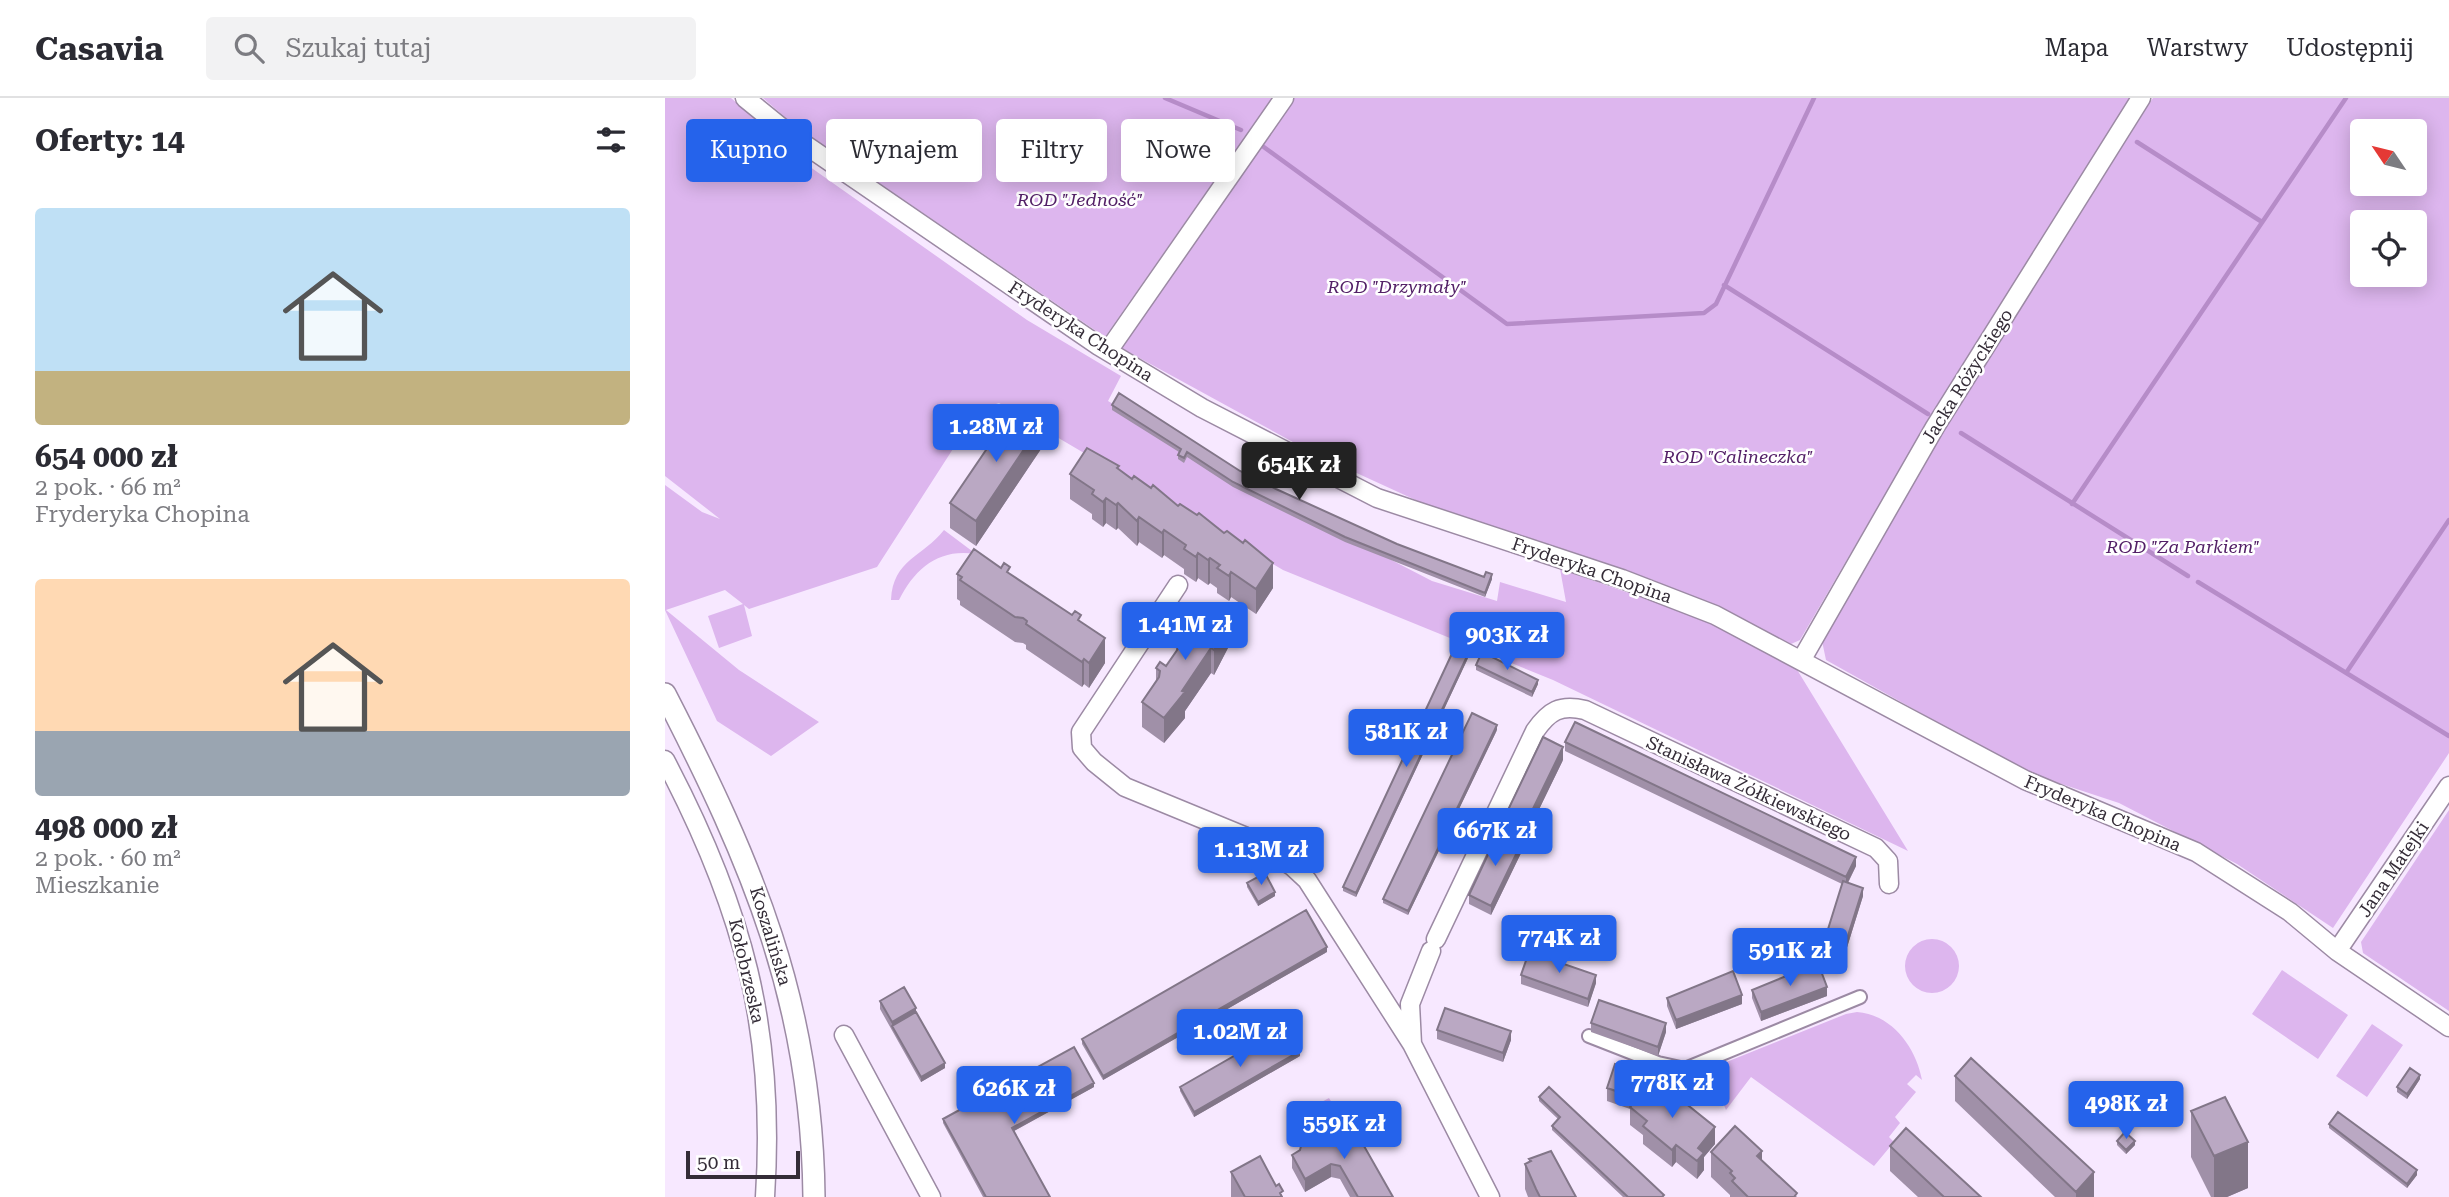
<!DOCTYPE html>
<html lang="pl">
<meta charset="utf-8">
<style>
:root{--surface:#fff;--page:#f2f2f3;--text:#2b2b33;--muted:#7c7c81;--line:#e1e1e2;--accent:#2563eb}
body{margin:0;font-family:"Roboto Serif",serif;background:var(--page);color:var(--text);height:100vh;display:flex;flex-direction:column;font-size:26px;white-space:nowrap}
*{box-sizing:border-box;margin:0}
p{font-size:23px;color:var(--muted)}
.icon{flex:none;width:38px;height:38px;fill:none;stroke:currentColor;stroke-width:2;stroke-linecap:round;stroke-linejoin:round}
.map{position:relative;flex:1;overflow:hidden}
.drawer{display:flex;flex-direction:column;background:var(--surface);width:665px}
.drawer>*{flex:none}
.guide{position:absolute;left:21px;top:21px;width:665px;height:63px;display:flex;gap:14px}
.needle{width:46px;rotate:305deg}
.buttons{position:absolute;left:1685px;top:21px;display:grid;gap:14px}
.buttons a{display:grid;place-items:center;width:77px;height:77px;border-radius:7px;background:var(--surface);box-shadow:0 4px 18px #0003;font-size:35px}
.scale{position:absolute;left:21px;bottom:18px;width:114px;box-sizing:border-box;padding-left:7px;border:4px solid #342c37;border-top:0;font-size:19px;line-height:24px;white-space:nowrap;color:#342c37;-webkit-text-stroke:5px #fff;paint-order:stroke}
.price{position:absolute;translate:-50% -60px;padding:0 16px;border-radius:7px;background:var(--accent);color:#fff;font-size:23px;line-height:46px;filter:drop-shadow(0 2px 4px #0008)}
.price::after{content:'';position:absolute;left:50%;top:42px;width:21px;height:16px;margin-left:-10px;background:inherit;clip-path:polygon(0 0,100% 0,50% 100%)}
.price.selected{background:#222;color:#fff}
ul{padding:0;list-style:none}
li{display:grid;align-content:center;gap:14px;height:371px;padding:0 35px}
li span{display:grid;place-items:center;height:217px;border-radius:7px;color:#555}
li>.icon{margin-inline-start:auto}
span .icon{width:126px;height:126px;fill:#fffc;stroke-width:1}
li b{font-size:30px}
h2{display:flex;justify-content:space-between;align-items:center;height:84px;padding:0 35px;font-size:30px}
.chip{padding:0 24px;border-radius:7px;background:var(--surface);box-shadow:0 4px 18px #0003;font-size:24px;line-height:63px}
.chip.selected{background:var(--accent);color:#fff}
header{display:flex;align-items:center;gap:42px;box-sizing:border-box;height:98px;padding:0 35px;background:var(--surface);border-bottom:2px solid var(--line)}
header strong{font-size:33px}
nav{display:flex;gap:38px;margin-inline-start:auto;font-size:24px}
.search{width:490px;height:63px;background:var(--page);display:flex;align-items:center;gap:18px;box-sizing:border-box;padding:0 24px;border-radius:7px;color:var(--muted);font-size:26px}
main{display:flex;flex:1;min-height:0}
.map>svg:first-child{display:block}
</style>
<header>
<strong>Casavia</strong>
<div class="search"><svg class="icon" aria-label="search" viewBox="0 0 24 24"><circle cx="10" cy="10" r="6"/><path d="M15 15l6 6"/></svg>Szukaj tutaj</div>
<nav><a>Mapa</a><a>Warstwy</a><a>Udostępnij</a></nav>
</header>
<main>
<section class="drawer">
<h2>Oferty: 14<svg class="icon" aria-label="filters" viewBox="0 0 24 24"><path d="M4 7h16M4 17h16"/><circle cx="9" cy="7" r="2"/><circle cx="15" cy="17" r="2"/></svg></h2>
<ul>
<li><span style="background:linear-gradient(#bfe0f5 75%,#c2b280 0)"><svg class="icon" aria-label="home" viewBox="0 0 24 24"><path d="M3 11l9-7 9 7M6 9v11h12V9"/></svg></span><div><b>654 000 zł</b><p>2 pok. · 66 m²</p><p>Fryderyka Chopina</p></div></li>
<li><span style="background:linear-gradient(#ffd9b3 70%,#9aa5b1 0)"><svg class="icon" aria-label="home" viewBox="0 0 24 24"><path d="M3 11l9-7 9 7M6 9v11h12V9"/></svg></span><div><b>498 000 zł</b><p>2 pok. · 60 m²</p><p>Mieszkanie</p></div></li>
</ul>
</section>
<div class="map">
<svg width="1784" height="1099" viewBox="0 0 1784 1099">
<rect width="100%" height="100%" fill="#f7e8ff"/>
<path fill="#ddb6ee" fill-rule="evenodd" d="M0 0H66L148 71 362 222 456 278 443 303 626 410 767 483 832 503 835 484 901 504 895 471 1058 528 1131 570 1243 753 888 582 618 472 334 305 313 312 212 469 84 511 79 507 87 538 54 550 43 518 78 506 60 492 1 512 74 572 154 624 106 658 52 623 0 512V387L37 414 55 421 0 378Z
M98 0H607L440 239 129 27Z
M626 0H1466L1263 323 1135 542 1126 546 988 482 768 410 648 355 458 251 455 247Z
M1488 0H1784V655L1668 830 1572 766 1454 705 1363 675 1161 562 1157 543 1285 323ZM1698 33H1750V86H1698ZM1698 124H1750V177H1698Z
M279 432 311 456C274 450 250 470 234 502H226C228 461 258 459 279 432Z
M1784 712V913L1698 855 1696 844Z
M1240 868a27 27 0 1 1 54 0a27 27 0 1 1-54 0Z
M1617 872 1683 917 1653 961 1587 916Z
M1192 914C1228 917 1251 950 1257 982L1251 977 1242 986 1251 994 1230 1019 1235 1025 1224 1039 1229 1044 1209 1068 1086 979 1061 1012 1044 971 1181 916Z
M1707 926 1738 947 1702 999 1671 978Z
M664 1000 672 1013 642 1030 634 1016Z"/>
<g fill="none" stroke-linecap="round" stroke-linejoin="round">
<path stroke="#b68cc8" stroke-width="4.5" d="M500 0 576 32
M1472 44 1597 124
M596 47 842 226 1039 215 1051 206 1149 0
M1059 187 1263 316
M1296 335 1523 478
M1407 406 1681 0
M1533 484 1784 638
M1681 575 1784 422"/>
<g stroke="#9c8aa4" stroke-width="16">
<path id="pedestrian" d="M924 938 993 965 1020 971 1195 899"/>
</g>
<g stroke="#9c8aa4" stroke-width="21">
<path id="minor" d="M80 0 123 35 434 248 537 310 712 400 957 481 1050 517 1360 682 1531 754 1625 814 1672 853 1784 929
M443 253 619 0
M513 487 416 634 417 650 429 664 460 689 579 738 627 768 642 782 747 946
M1137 561 1270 329 1476 0
M0 662C78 810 111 931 100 1099
M771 841 870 633C884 613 895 606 920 612L1211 750 1223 763 1224 786
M766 853 745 906 747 946 825 1099
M1672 853 1784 688
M179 937 266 1099"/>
</g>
<g stroke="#9c8aa4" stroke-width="24">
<path id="tertiary" d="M0 596C87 765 147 904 149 1099"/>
</g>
<use href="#pedestrian" stroke="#fff" stroke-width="12"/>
<use href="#minor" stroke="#fff" stroke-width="18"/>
<use href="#tertiary" stroke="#fff" stroke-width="21"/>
</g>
<path fill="#a090a8" d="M447 307 611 391 732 446 819 479 827 481 820 499 680 444 568 389 522 359 519 365 513 361V357L514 354 447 312Z
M376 351 311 448 285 430V405Z
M454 371 608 490 591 516 566 499 564 503 552 495V490L545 485 543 487 533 480 531 484 519 476V471L499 457 497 460 474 444 472 448 453 430 451 432 441 425 438 429 427 421V416L405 401V376Z
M292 476H345L416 524 440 565 424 590 419 586 417 589 361 551V547L358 545 350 544 295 507V503L292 501Z
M519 537 564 548 549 577 546 575 520 613V620L499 645 477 629V604L491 584V570L501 568 511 554V540Z
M804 558 691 799 678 793V789Z
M811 567 873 586 867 599 811 572Z
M832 632 743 817 718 805V801Z
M900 644 1191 768 1183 785 1198 798 1174 875 1154 868 1162 898 1096 923 1087 900V892L1154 868V860L1177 786 900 653Z
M898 662 863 734 843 725V712Z
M857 753 826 817 804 806V797Z
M582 785 610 798 593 808 582 789Z
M662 854 438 982 417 946V941Z
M856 877 931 885 923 909 856 886Z
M1002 900 1077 906 1011 931 1002 908Z
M215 903 251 914 280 970 256 984 215 911Z
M926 925 1001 934 993 958 926 934Z
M772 932 846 942 838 964 772 941Z
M635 958 529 1019 515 993V989Z
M1290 978 1429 1099H1390L1290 1003Z
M1755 981 1742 1001 1732 994V989Z
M992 982 1050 1046 1039 1059V1072L1032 1081 1011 1064 1007 1069 978 1046V1037L965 1027V1011L942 1003V990Z
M429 989 349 1033 385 1099H318L278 1025V1021Z
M874 999 999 1099H958L887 1032V1028L893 1021 874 1003Z
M1526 1013 1583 1090 1562 1099H1546L1526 1059Z
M1664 1026 1752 1077 1742 1090 1664 1030Z
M1452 1043 1470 1047 1461 1056 1452 1047Z
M646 1046 728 1099H685L675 1081 666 1079 640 1094 627 1070V1057Z
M1225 1048 1316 1099H1253L1225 1073Z
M1046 1054 1097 1063 1132 1099H1065V1097L1046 1079Z
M864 1061 911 1099H863L860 1091V1066L864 1064Z
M566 1074 611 1088 618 1099H566Z"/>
<path fill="#827688" d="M376 326V351L311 448V423Z
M441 400V425L438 429V404Z
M453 405V430L451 432V407Z
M474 419V444L472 448V423Z
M499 432V457L497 460V435Z
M533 455V480L531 484V459Z
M545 460V485L543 487V462Z
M608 465V490L591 516V491Z
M566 474V499L564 503V478Z
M827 476V481L820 499V495Z
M564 523V548L549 577V552Z
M440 540V565L424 590V565Z
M546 550V575L520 613V620L499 645V620Z
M804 554V558L691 799V795Z
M419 561V586L417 589V564Z
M873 582V586L867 599V594Z
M832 627V632L743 817V813Z
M898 649V662L863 734V721Z
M857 744V753L826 817V808Z
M1191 759V768L1181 788V779Z
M1198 790V798L1174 875V866Z
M610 794V798L593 808V804Z
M662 849V854L438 982V978Z
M931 877V885L923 909V901Z
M1162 889V898L1096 923V914Z
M1077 897V906L1011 931V922Z
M251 910V919L227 928V924Z
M1001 925V934L993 958V949Z
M846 933V942L838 964V955Z
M635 953V958L529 1019V1014Z
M280 965V970L256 984V979Z
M1755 977V981L1742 1001V996Z
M429 985V989L347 1034V1030Z
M1050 1029V1046L1039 1059V1072L1032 1081 1033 1050Z
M1470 1043V1047L1461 1056V1052Z
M1583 1044V1090L1562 1099H1549V1058Z
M1011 1047V1064L1007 1069V1052Z
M1097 1053V1078L1092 1058Z
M666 1066V1079L640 1094V1081Z
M1752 1072V1077L1742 1090V1086Z
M1429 1074V1099H1411V1094Z"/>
<path fill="#baa8c3" stroke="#827688" stroke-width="2" d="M454 295 575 373 611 391 732 446 819 479 821 474 827 476 820 495 680 439 568 384 522 354 519 360 513 357 516 351 447 307Z
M351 308 376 326 311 423 285 405Z
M422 350 454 368 452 370 467 381 469 378 486 390 488 387 513 408 515 406 532 417 534 415 559 435 562 433 578 445 580 442 608 465 591 491 566 474 564 478 552 470 555 467 545 460 543 462 533 455 531 459 519 451 521 447 499 432 497 435 474 419 472 423 453 405 451 407 441 400 438 404 427 396 429 392 405 376Z
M309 451 336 470 339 465 345 469 342 474 407 517 410 513 416 517 413 522 440 540 424 565 419 561 417 564 361 526 362 523 358 520 350 519 295 482 297 479 292 476Z
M542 508 564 523 549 552 546 550 517 593 520 594 499 620 477 604 494 579 495 573 491 570 495 564 501 568 517 545 511 540 515 534 519 537 525 533Z
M791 547 804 554 691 795 678 789Z
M817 554 873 582 867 594 811 567Z
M807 615 832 627 743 813 718 801Z
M910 624 1191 759 1181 779 900 644Z
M878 639 898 649 863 721 843 712Z
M834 733 857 744 826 808 804 797Z
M600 775 610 794 593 804 582 785Z
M1178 783 1198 790 1174 866 1154 860Z
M641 812 662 849 438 978 417 941Z
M864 854 931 877 923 901 856 877Z
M1153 865 1162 889 1096 914 1087 892Z
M1068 873 1077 897 1011 922 1002 900Z
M239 889 251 910 227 924 215 903Z
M934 902 1001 925 993 949 926 925Z
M780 910 846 933 838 955 772 932Z
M251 914 280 965 256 979 227 928Z
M621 928 635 953 529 1014 515 989Z
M409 949 429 985 347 1030 385 1099H321L278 1021Z
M1306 960 1429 1074 1411 1094 1290 978Z
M950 966 989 980 972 1000 942 990Z
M1745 970 1755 977 1742 996 1732 989Z
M989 980 1050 1029 1033 1050 1039 1055 1032 1063 1011 1047 1007 1052 978 1028 982 1023 965 1009Z
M884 989 999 1097 997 1099H963L887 1028 895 1019 874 999Z
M1560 999 1583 1044 1549 1058 1526 1013Z
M1673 1014 1752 1072 1742 1086 1664 1026Z
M683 1025 699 1048 728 1099H693L675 1068 666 1066 640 1081 627 1057 635 1052 636 1048 646 1046 647 1041 651 1043 658 1035 662 1037Z
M1070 1028 1097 1053 1092 1058 1132 1095 1129 1099H1083L1067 1083 1070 1080 1065 1075 1067 1073 1046 1054Z
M1241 1030 1316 1099H1279L1225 1048Z
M1460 1034 1470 1043 1461 1052 1452 1043Z
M886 1053 911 1099H875L871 1091 860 1066 866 1063 864 1061Z
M595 1058 611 1088 614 1086 618 1093 615 1095 617 1099H580L566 1074Z"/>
<g text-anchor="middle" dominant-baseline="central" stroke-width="5" stroke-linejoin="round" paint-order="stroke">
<g font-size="18" font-style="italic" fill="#532067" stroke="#fff">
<text x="415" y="101">ROD "Jedność"</text>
<text x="732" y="188">ROD "Drzymały"</text>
<text x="1073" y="358">ROD "Calineczka"</text>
<text x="1518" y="448">ROD "Za Parkiem"</text>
</g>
<g font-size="18" fill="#342c37" stroke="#fff">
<text transform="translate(416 233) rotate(33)">Fryderyka Chopina</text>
<text transform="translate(1302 278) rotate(-58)">Jacka Różyckiego</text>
<text transform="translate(927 472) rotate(19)">Fryderyka Chopina</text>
<text transform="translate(1084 690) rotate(25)">Stanisława Żółkiewskiego</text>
<text transform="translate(1438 715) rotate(23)">Fryderyka Chopina</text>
<text transform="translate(1728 771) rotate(-56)">Jana Matejki</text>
<text transform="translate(106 838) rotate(73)">Koszalińska</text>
<text transform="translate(82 873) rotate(77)">Kołobrzeska</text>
</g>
</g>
</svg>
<div class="buttons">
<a><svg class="needle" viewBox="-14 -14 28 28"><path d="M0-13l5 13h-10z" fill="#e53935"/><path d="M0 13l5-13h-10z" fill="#7c7c81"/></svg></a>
<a><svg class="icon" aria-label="locate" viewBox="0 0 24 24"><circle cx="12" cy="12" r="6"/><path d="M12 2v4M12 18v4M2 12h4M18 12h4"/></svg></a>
</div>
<div class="scale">50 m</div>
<b class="price" style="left:331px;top:366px">1.28M zł</b>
<b class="price selected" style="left:634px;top:404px">654K zł</b>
<b class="price" style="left:520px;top:564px">1.41M zł</b>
<b class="price" style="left:842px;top:574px">903K zł</b>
<b class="price" style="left:741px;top:671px">581K zł</b>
<b class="price" style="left:830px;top:770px">667K zł</b>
<b class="price" style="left:596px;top:789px">1.13M zł</b>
<b class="price" style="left:894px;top:877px">774K zł</b>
<b class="price" style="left:1125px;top:890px">591K zł</b>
<b class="price" style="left:575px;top:971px">1.02M zł</b>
<b class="price" style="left:1007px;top:1022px">778K zł</b>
<b class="price" style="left:349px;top:1028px">626K zł</b>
<b class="price" style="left:1461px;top:1043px">498K zł</b>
<b class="price" style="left:679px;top:1063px">559K zł</b>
<div class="guide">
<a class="chip selected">Kupno</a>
<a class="chip">Wynajem</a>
<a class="chip">Filtry</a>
<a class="chip">Nowe</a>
</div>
</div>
</main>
